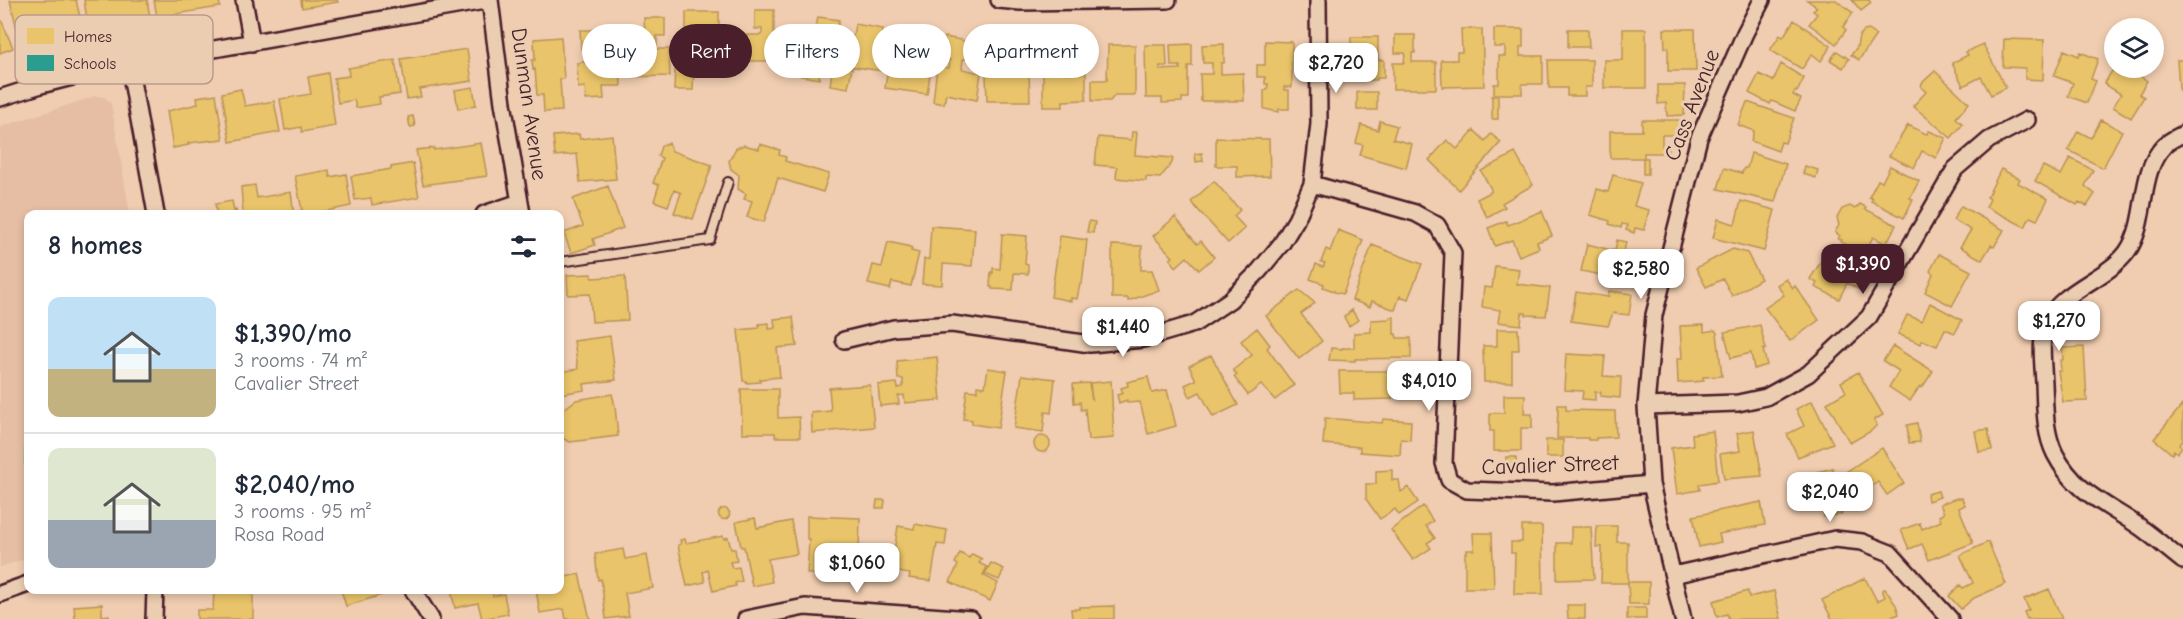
<!DOCTYPE html>
<meta charset="utf-8">
<style>
:root{--surface:#fff;--page:#f2f2f3;--text:#1f2937;--muted:#747a83;--line:#e0e1e3;--accent:#4a1f2b}
body{margin:0;font-family:"Comic Neue",sans-serif;background:var(--page);color:var(--text);height:100vh;display:flex;flex-direction:column;font-size:22px;white-space:nowrap}
*{box-sizing:border-box;margin:0}
p{font-size:20px;color:var(--muted)}
.icon{flex:none;width:33px;height:33px;fill:none;stroke:currentColor;stroke-width:2;stroke-linecap:round;stroke-linejoin:round}
.map{position:relative;flex:1;overflow:hidden}
.panel{position:absolute;left:24px;top:210px;width:540px;height:384px;display:flex;flex-direction:column;background:var(--surface);border-radius:12px;box-shadow:0 3px 9px #0003}
.panel>*{flex:none}
.hud{position:absolute;left:582px;top:24px;width:570px;height:54px;display:flex;gap:12px}
.fabs{position:absolute;left:2104px;top:18px;display:grid;gap:12px}
.fabs a{display:grid;place-items:center;width:60px;height:60px;border-radius:50%;background:var(--surface);box-shadow:0 3px 9px #0003;font-size:30px}
.price{position:absolute;translate:-50% -51px;padding:0 14px;border-radius:12px;background:#fff;color:#222;font-size:20px;line-height:39px;filter:drop-shadow(0 2px 3px #0008)}
.price::after{content:'';position:absolute;left:50%;top:36px;width:18px;height:14px;margin-left:-9px;background:inherit;clip-path:polygon(0 0,100% 0,50% 100%)}
.price.on{background:var(--accent);color:#fff}
ul{padding:0;list-style:none}
li{display:flex;align-items:center;gap:18px;height:150px;padding:0 24px}
li+li{border-top:2px solid var(--line)}
li span{display:grid;place-items:center;flex:none;width:168px;height:120px;border-radius:12px;color:#555}
li>.icon{margin-inline-start:auto}
span .icon{width:72px;height:72px;fill:#fffc;stroke-width:1}
li b{font-size:26px}
h2{display:flex;justify-content:space-between;align-items:center;height:72px;padding:0 24px;font-size:26px}
.chip{padding:0 21px;border-radius:27px;background:var(--surface);box-shadow:0 3px 9px #0003;font-size:21px;line-height:54px}
.chip.on{background:var(--accent);color:#fff}
.map>svg:first-child{display:block}
</style>
<div class="map">
<svg width="2183" height="619" viewBox="0 0 2183 619">
<rect width="100%" height="100%" fill="#f0cdb0"/>
<filter id="ink" filterUnits="userSpaceOnUse"><feTurbulence type="fractalNoise" baseFrequency=".0167" numOctaves="2"/><feDisplacementMap in="SourceGraphic" scale="12" xChannelSelector="R" yChannelSelector="G"/><feConvolveMatrix kernelMatrix="1 2 1 2 8 2 1 2 1" color-interpolation-filters="sRGB"/></filter>
<g filter="url(#ink)">
<path fill="#e5bea4" d="M96 96 105 97 111 104 130 214H28V558L0 567V127Z"/>
<path fill="#e9c46a" stroke="#b99257" stroke-width="1.5" d="M10 0H76L82 26 19 38Z
M84 0H147L150 17 104 26 102 17 87 20Z
M154 0H219L220 7 157 17Z
M301 0H337L338 2 302 8Z
M1807 0H1836L1853 13 1843 27 1846 30 1836 44 1809 24 1817 14 1813 11 1817 7Z
M1852 0H1869L1871 3 1861 11Z
M755 10H774V61H726V35H762V29H755Z
M686 12H719V33H714V55H704V59H691V55H686Z
M0 17 13 48 0 53Z
M818 17 839 20 835 41 826 40 825 43 831 45 826 72 820 71 819 79 801 76 803 68 785 64 790 37 817 42 818 38 814 37Z
M644 18H665V36H657V49H669L670 76 626 77 625 50 648 49V37H645Z
M1794 20 1831 46 1821 61 1812 54 1802 69 1770 50 1780 35 1783 37Z
M855 24 883 29 879 52 885 53 883 71 848 66Z
M1461 29H1482L1484 86 1442 87 1441 60H1457V52H1462Z
M1494 29H1523V47H1520V56H1543V84H1522V94H1494V84H1499V56H1505V47H1494Z
M1568 29H1588L1589 47H1568Z
M1623 29H1646V88H1604V60H1623Z
M1664 29H1695L1696 71H1668V48H1665Z
M580 30H599V48H596V61L620 62 621 86H603L604 99 586 100 585 87 578 88 577 63 590 61 589 49H581Z
M1869 30 1876 35 1859 60 1851 55 1857 47 1859 36 1864 31Z
M912 34 934 37 932 55 922 53 920 66 931 68 927 94 885 88 889 61 911 64 913 52H910Z
M1395 35H1415V53H1412V62H1436V89H1393V63H1404L1405 53H1395Z
M561 37 564 79H560L562 111 544 112 543 95H537L535 69 533 70 532 60H535L534 39Z
M945 37 966 41V44L976 46 974 60 963 59 962 69 981 73 977 100 946 94 944 104 933 102 937 66 949 68 950 60 941 59Z
M1351 37H1378V60H1384V78H1377V80H1351Z
M2004 39 2044 40 2043 80 2025 79V68L2003 67Z
M1265 41 1292 42V87H1284V90H1289V109H1279V112L1264 109V90H1267L1268 84H1265V77H1257V65H1265Z
M1192 44V66H1188V98H1182V102L1162 103V98H1146L1145 45H1166L1167 66H1160V70L1180 69V66H1171L1170 45Z
M1224 44V63H1221V74L1243 73 1244 101H1201L1200 74H1212V63H1203L1202 45Z
M1983 44 2006 88 1991 95 1981 77 1963 86 1952 63 1968 55 1966 52Z
M1067 45V64H1064V73H1086V100L1063 101V107H1043V62H1045V46Z
M1108 45H1135V95H1115L1110 101H1092V80H1107Z
M1007 46H1026V65H1017V74H1029L1030 101H987L986 75 1010 74V64H1007Z
M467 49 472 81 419 89 421 97 407 99 401 59Z
M2064 50 2079 56 2080 52 2098 59 2091 79 2096 81 2087 103 2068 96 2073 83 2054 76Z
M1837 51 1849 59 1843 68 1830 60Z
M395 60 400 94 379 97 380 104 356 108 354 100 338 103 334 78 349 76 348 68Z
M1548 60H1592V87H1585V96H1567V88H1549Z
M2177 60H2183V97L2179 88Z
M1781 64 1804 78 1797 92 1795 91 1793 95 1801 99 1795 111 1772 101 1770 104 1749 93 1759 74 1773 81Z
M833 65 852 68 848 88 830 85Z
M2115 66V68H2129L2147 81 2139 94 2144 97 2131 118 2113 107 2121 94 2104 84Z
M675 68H694L693 90H674Z
M1935 71 1969 103 1956 118 1963 124 1951 138 1913 106 1926 92 1921 87 1922 83Z
M328 73 335 126 302 132 301 127 285 130 280 99 311 94 308 77Z
M1658 85H1685L1684 115 1667 116 1666 103 1658 104Z
M473 87 476 105 458 109 455 90Z
M241 89 245 106 274 101 280 132 230 142 222 93Z
M1357 92H1377V110H1357Z
M216 94 223 139 188 143 189 145 173 148 167 111 198 104 197 97Z
M1492 96H1498V119H1492Z
M1747 102 1794 118 1785 143 1781 142 1778 151 1751 141 1754 131 1738 125Z
M413 116 415 126 410 127 408 117Z
M1642 120H1680V135H1662V147H1668V153H1644V158H1648V174H1643V158H1610V131H1642Z
M2101 120 2122 131 2103 168 2068 150 2078 131 2091 138Z
M1380 121 1397 126 1393 139 1412 144 1406 168 1360 155 1363 145 1356 143 1361 125 1378 130Z
M1908 125 1924 133 1927 134 1929 131 1946 138 1936 158 1922 151 1914 168 1889 156Z
M1474 130 1485 141 1491 134 1501 142 1459 190 1429 160 1447 140 1457 149Z
M1132 132H1137L1135 155 1173 158 1172 163 1160 178 1146 177V181L1116 178 1117 167 1095 165 1098 137 1131 140Z
M579 134 580 139 612 135 616 179 580 182 577 154 555 156 553 136Z
M1216 138 1269 139 1270 176 1237 177V166H1216Z
M481 143 487 176 423 185 416 150 434 148V150Z
M669 143 672 151 712 165 693 219 674 213 681 193 674 190 668 206 654 201 659 185 653 183 662 158 658 156 661 146Z
M760 144 780 150 779 155 786 157 785 161 829 174 823 192 778 178 764 222 747 217 752 201 744 199 746 194 738 189 739 175 731 169 729 161 736 148 744 145 759 149Z
M1202 153 1203 161 1196 162 1195 154Z
M1515 153 1533 185 1502 203 1505 207 1487 217 1477 199 1491 192V189L1481 171Z
M1751 153 1786 164 1775 202 1718 189 1724 168 1742 173 1744 168H1747Z
M2070 158 2093 170 2085 186 2095 194 2087 206 2079 202 2077 205 2035 181 2043 166 2061 175Z
M413 163 419 197 372 205 371 198 355 200 351 176 391 169V167Z
M1805 166 1818 170 1816 178 1803 174Z
M1890 166 1919 181 1910 198 1913 199 1904 218 1871 201 1873 199 1869 197 1878 180 1882 182Z
M2001 169 2020 179 2018 183 2048 199 2037 220 2030 217 2025 227 1986 207 1990 199 1987 197Z
M329 170 330 177 346 174 351 206 321 212V214H300L299 211 302 210 295 176Z
M1613 175 1641 183 1634 206 1649 210 1644 230 1635 228 1634 233 1626 230 1628 225 1622 224 1621 228 1609 224 1610 221 1590 215 1597 189 1608 192Z
M1214 181 1240 210 1234 216 1245 228 1228 243 1191 202Z
M255 185 257 198 291 192 294 214H243L241 187Z
M608 186 623 228 593 239 595 245 571 253 564 233 583 226 573 199Z
M232 201 234 211 236 210 237 214H214H217L215 204Z
M1741 201 1775 210 1764 251 1713 238 1718 219 1735 224Z
M1860 204 1866 207 1865 209 1896 225 1886 244 1873 237 1864 254 1841 242 1842 240 1838 239 1840 236 1835 232 1839 225 1837 218 1842 209 1850 206 1855 209Z
M1961 206 2004 230 1994 247 1991 245 1982 260 1960 247 1971 230 1953 220Z
M1542 211 1552 236 1537 242 1539 248 1519 256 1512 240 1495 246 1488 228 1506 221 1508 225Z
M1175 217 1197 244 1201 241 1214 257 1199 270 1187 257 1176 267 1170 259 1173 257 1153 236Z
M1089 221 1095 222 1093 233 1087 232Z
M931 226 975 229 972 266 943 264 942 285 922 284 924 259H929Z
M1338 230 1363 240 1343 294 1334 292V291L1323 287 1324 284 1310 279 1316 264 1323 267 1325 263 1321 262 1326 249 1330 251Z
M1002 234 1027 236 1025 264 1028 265V274L1014 273 1013 290 992 289V287H990L991 272 993 273V268L1000 269Z
M1060 236 1087 240 1082 284H1080L1077 299 1071 298V301L1051 297Z
M1617 240 1626 242 1622 261 1639 265 1635 282 1581 271 1587 244 1615 251Z
M888 242 907 246 912 248 911 251 919 253 911 286 892 282 890 289 868 284 873 265 882 267Z
M1112 245 1142 246 1141 270H1152L1159 290 1128 301V298H1112Z
M1372 245 1422 264 1408 299 1400 296 1395 310 1372 301 1370 307 1352 300Z
M1733 249 1747 253 1761 279 1732 296 1723 279 1706 287 1696 268Z
M1939 254 1971 271 1952 306 1925 292 1933 274 1930 271Z
M1825 255 1831 258 1833 256 1853 266 1854 262 1870 271 1860 290 1847 283 1839 299 1815 287 1817 283 1810 279Z
M1495 266 1519 269 1517 284 1550 288 1546 316 1526 315V313H1522L1521 325 1498 322 1500 310 1482 307 1484 287 1492 288Z
M592 274V278L625 276 628 320 592 322 590 294 568 295 567 275Z
M1786 279 1793 288 1795 286 1819 320 1790 341 1765 308 1784 295 1777 285Z
M1299 290 1315 303 1301 314 1322 341 1299 359 1266 316Z
M1609 291 1632 294 1629 315 1613 313 1608 326 1571 321 1576 292 1608 297Z
M1930 303 1962 320 1955 333 1945 329 1937 346 1922 340 1921 344 1898 334 1907 315 1922 321Z
M1352 310 1358 320 1349 326 1344 317Z
M793 317 797 346 777 348 780 377 760 379V382L747 383 746 381H743L738 330 759 328V324L769 323V329L775 328 774 319Z
M1390 317H1394V334H1396L1397 338H1411V358L1355 359V361L1329 360 1331 348 1342 349V348H1354V333L1371 332V320L1390 319Z
M1704 325V332L1715 330 1717 333 1722 376 1703 377 1704 381 1678 383 1677 359H1682L1680 326Z
M1760 325 1766 349 1763 350 1767 365 1754 369 1751 353 1731 358 1724 332Z
M1257 328 1270 345 1267 348 1294 385 1275 400 1261 385 1248 395 1234 377 1237 375 1233 370 1252 355 1241 341Z
M1497 329H1518L1519 350H1512V382H1484L1483 346H1497Z
M610 336 616 380 584 384 585 390 560 394V372L578 369 574 341Z
M1893 346 1933 371 1922 388 1920 386 1910 401 1889 387 1899 371 1883 361Z
M2084 347 2087 401 2063 402 2058 371H2061L2060 360H2063L2062 348Z
M1566 354 1605 356 1603 376 1621 377 1620 398 1600 396 1601 392H1595V400L1582 399 1583 391 1564 390Z
M1211 355 1238 405 1213 417 1200 392 1190 397 1185 385 1196 380 1189 366Z
M937 357 941 400 905 403 904 395 898 396 899 404 880 406 878 385 897 383 898 388 903 387V379H898L897 361Z
M988 368 1007 371 998 428 972 424V420L963 419 967 390 977 391V386L985 387Z
M1339 371H1407V391H1406L1405 396H1392V399L1354 400V393H1340Z
M1858 372 1883 415 1874 420 1877 425 1871 431 1850 443 1827 403 1846 392 1841 382Z
M1022 375 1055 379 1051 413 1045 412 1043 432 1014 428Z
M1148 377 1152 393 1167 390 1176 426 1148 434 1140 402 1127 403V400L1119 403 1117 395 1123 393 1121 388 1128 386 1127 382Z
M1111 381 1114 438 1088 440 1085 409 1081 410 1080 402 1074 403 1073 384 1089 383 1092 400 1090 383Z
M870 385 874 427 812 433 811 413 831 411 829 388Z
M741 389H778V418L799 417 800 437H775V433H742Z
M612 394 615 406 618 436 570 442 560 437V412L576 400Z
M1504 395H1525L1524 414H1532V428H1521V451H1494V431H1490V413H1504Z
M1812 401 1833 443 1798 457 1787 434 1804 426 1796 409Z
M2183 404V440L2179 445 2182 447 2177 453 2174 450 2172 454 2154 439Z
M1558 405H1566V410L1615 411 1616 437 1596 438V440H1588V438H1557Z
M1325 418 1382 423 1383 419 1411 421 1410 440 1401 439 1400 455 1360 452V447L1323 444Z
M1917 423 1920 442 1909 443 1907 425Z
M1988 429 1992 450 1979 452 1975 431Z
M1754 430 1762 476 1724 479 1720 454 1740 451 1737 433Z
M1713 431 1718 481 1699 484 1700 490 1677 494 1671 448 1693 445 1692 434Z
M1034 444a8 8 0 1 1 16 0a8 8 0 1 1-16 0Z
M1546 440H1563V457H1546Z
M1882 448 1904 483 1887 495 1878 482 1861 494 1846 472Z
M1506 457H1516V464H1506Z
M1593 460H1602V467H1593Z
M1833 468 1842 514 1824 517 1820 498 1801 502 1796 477Z
M1392 470V480H1399L1401 492 1408 487 1418 502 1399 515 1395 509 1380 519 1366 499V484H1376V471Z
M1938 491 1940 497 1928 501 1927 494Z
M1957 498H1962L1965 505 1959 508 1973 543 1929 560 1922 544 1909 549 1901 530 1920 523 1922 529 1941 521 1939 516 1944 513 1940 504Z
M877 500H885L884 508H876Z
M1761 502 1765 525 1719 534 1721 542 1699 547 1693 516Z
M1423 506 1433 521 1426 526 1435 538 1427 543 1431 548 1413 560 1391 530Z
M718.5 514a5.5 5.5 0 1 1 11 0a5.5 5.5 0 1 1-11 0Z
M807 516 860 518 859 551 831 550V574H807L809 542V539H807Z
M755 518 757 528 791 521 797 554 768 559 772 582 752 586 744 547H741L736 522Z
M915 524 947 530 945 545 937 544 931 581 909 578 910 574 891 571 898 526 914 529Z
M1522 526H1542L1543 594H1514L1515 553H1511V542H1522Z
M1597 526H1617V542H1628V583H1601L1602 547H1596Z
M1571 527H1591L1594 579 1557 580V543H1571Z
M1473 533H1492L1494 588H1465V553H1467V550H1474Z
M723 536 724 539 728 537 731 549H735L737 561 730 562 732 568 739 567 742 581 735 583 736 586 713 591 708 570 703 572 705 582 687 586 678 545 681 544 680 540 685 539 686 543Z
M1988 542 2006 584 1974 598 1961 609 1949 596 1960 585 1963 588 1973 583 1960 555Z
M623 549 625 559 647 555 653 588 625 593 629 616 606 619 601 579 598 580 595 554Z
M960 553 969 558 972 554 982 559 979 563 987 567 983 575 998 583 990 601 950 582 958 565 955 563Z
M991 563 1004 569 999 580 985 574Z
M579 574 590 619H566L564 609 540 613 536 590H560V578Z
M1865 578 1877 601 1885 597 1882 590 1885 589 1896 605 1899 614 1887 619H1832L1822 600Z
M1628 582H1649V604H1629Z
M2049 589 2062 619H2027L2024 612 2029 610 2024 599Z
M214 590H253V619H197V610H213Z
M341 590H387L388 593 346 606Z
M451 590H492L493 596 504 594 508 614 482 619 478 603 455 608Z
M1748 591 1749 597 1774 591 1781 619H1729L1727 614 1717 617 1713 601Z
M102 604V616L109 615V619H75L74 606Z
M1567 605H1585V619H1568Z
M1114 606V619H1072L1071 609H1079V607Z
M1627 608H1646V619H1627Z"/>
<path fill="#2a9d8f" stroke="#347771" stroke-width="1.5" d="M26 432H28V464H25Z"/>
<g fill="none" stroke-linecap="round" stroke-linejoin="round">
<g stroke="#4a1f2b" stroke-width="12">
<path id="service" d="M560 262 710 240 728 182"/>
</g>
<g stroke="#4a1f2b" stroke-width="20">
<path id="minor" d="M244 0 252 43
M999 0 1020 2 1168 0
M129 64 156 214
M0 98 41 85 107 68 490 0 503 103 522 214
M2183 134C2177 137 2168 141 2164 146 2137 174 2149 221 2127 252 2107 279 2062 290 2048 320 2039 339 2043 362 2044 383 2045 406 2044 432 2055 454 2075 493 2107 504 2140 527 2155 538 2169 550 2183 561
M1312 184 1415 213 1437 225 1453 253 1444 463 1449 480 1467 490 1553 493 1651 484
M484 214 520 202
M844 340 894 328 952 324 1090 344 1143 339 1194 324 1230 300 1259 271 1282 243 1296 220 1312 184 1319 124 1318 0
M1646 406 1738 403 1766 397 1808 374 1869 317 1955 169 1989 140 2027 120
M1673 575 1835 539 1862 542 1890 553 1950 619
M413 590 431 619
M0 594 28 584
M154 619 155 590
M746 619 805 607 971 619
M1683 619 1651 484 1646 406 1654 315 1699 138 1745 33 1762 0"/>
</g>
<use href="#service" stroke="#ebceb2" stroke-width="8"/>
<use href="#minor" stroke="#ebceb2" stroke-width="15"/>
</g>
</g>
<g text-anchor="middle" dominant-baseline="central" stroke-width="6" stroke-linejoin="round" paint-order="stroke">
<g font-size="22" fill="#4a1f2b" stroke="#ebceb2">
<text transform="translate(529 104) rotate(82)">Dunman Avenue</text>
<text transform="translate(1692 105) rotate(-69)">Cass Avenue</text>
<text transform="translate(1550 465) rotate(-2)">Cavalier Street</text>
</g>
</g>
<rect x="15" y="15" width="198" height="69" rx="9" fill="#ebceb2" stroke="#bb9a8a" stroke-width="1.5"/>
<rect x="27" y="28" width="27" height="16" fill="#e9c46a"/>
<rect x="27" y="55" width="27" height="16" fill="#2a9d8f"/>
<g font-size="16" fill="#4a1f2b">
<text x="64" y="42">Homes</text>
<text x="64" y="69">Schools</text>
</g>
</svg>
<div class="fabs">
<a><svg class="icon" aria-label="layers" viewBox="0 0 24 24"><path d="M12 4l9 5-9 5-9-5zM3 14l9 5 9-5"/></svg></a>
</div>
<b class="price" style="left:1336px;top:94px">$2,720</b>
<b class="price on" style="left:1863px;top:295px">$1,390</b>
<b class="price" style="left:1641px;top:300px">$2,580</b>
<b class="price" style="left:2059px;top:352px">$1,270</b>
<b class="price" style="left:1123px;top:358px">$1,440</b>
<b class="price" style="left:1429px;top:412px">$4,010</b>
<b class="price" style="left:1830px;top:523px">$2,040</b>
<b class="price" style="left:857px;top:594px">$1,060</b>
<div class="hud">
<a class="chip">Buy</a>
<a class="chip on">Rent</a>
<a class="chip">Filters</a>
<a class="chip">New</a>
<a class="chip">Apartment</a>
</div>
<section class="panel">
<h2>8 homes<svg class="icon" aria-label="filters" viewBox="0 0 24 24"><path d="M4 7h16M4 17h16"/><circle cx="9" cy="7" r="2"/><circle cx="15" cy="17" r="2"/></svg></h2>
<ul>
<li><span style="background:linear-gradient(#bfe0f5 60%,#c2b280 0)"><svg class="icon" aria-label="home" viewBox="0 0 24 24"><path d="M3 11l9-7 9 7M6 9v11h12V9"/></svg></span><div><b>$1,390/mo</b><p>3 rooms · 74 m²</p><p>Cavalier Street</p></div></li>
<li><span style="background:linear-gradient(#dfe7d0 60%,#9aa5b1 0)"><svg class="icon" aria-label="home" viewBox="0 0 24 24"><path d="M3 11l9-7 9 7M6 9v11h12V9"/></svg></span><div><b>$2,040/mo</b><p>3 rooms · 95 m²</p><p>Rosa Road</p></div></li>
</ul>
</section>
</div>
